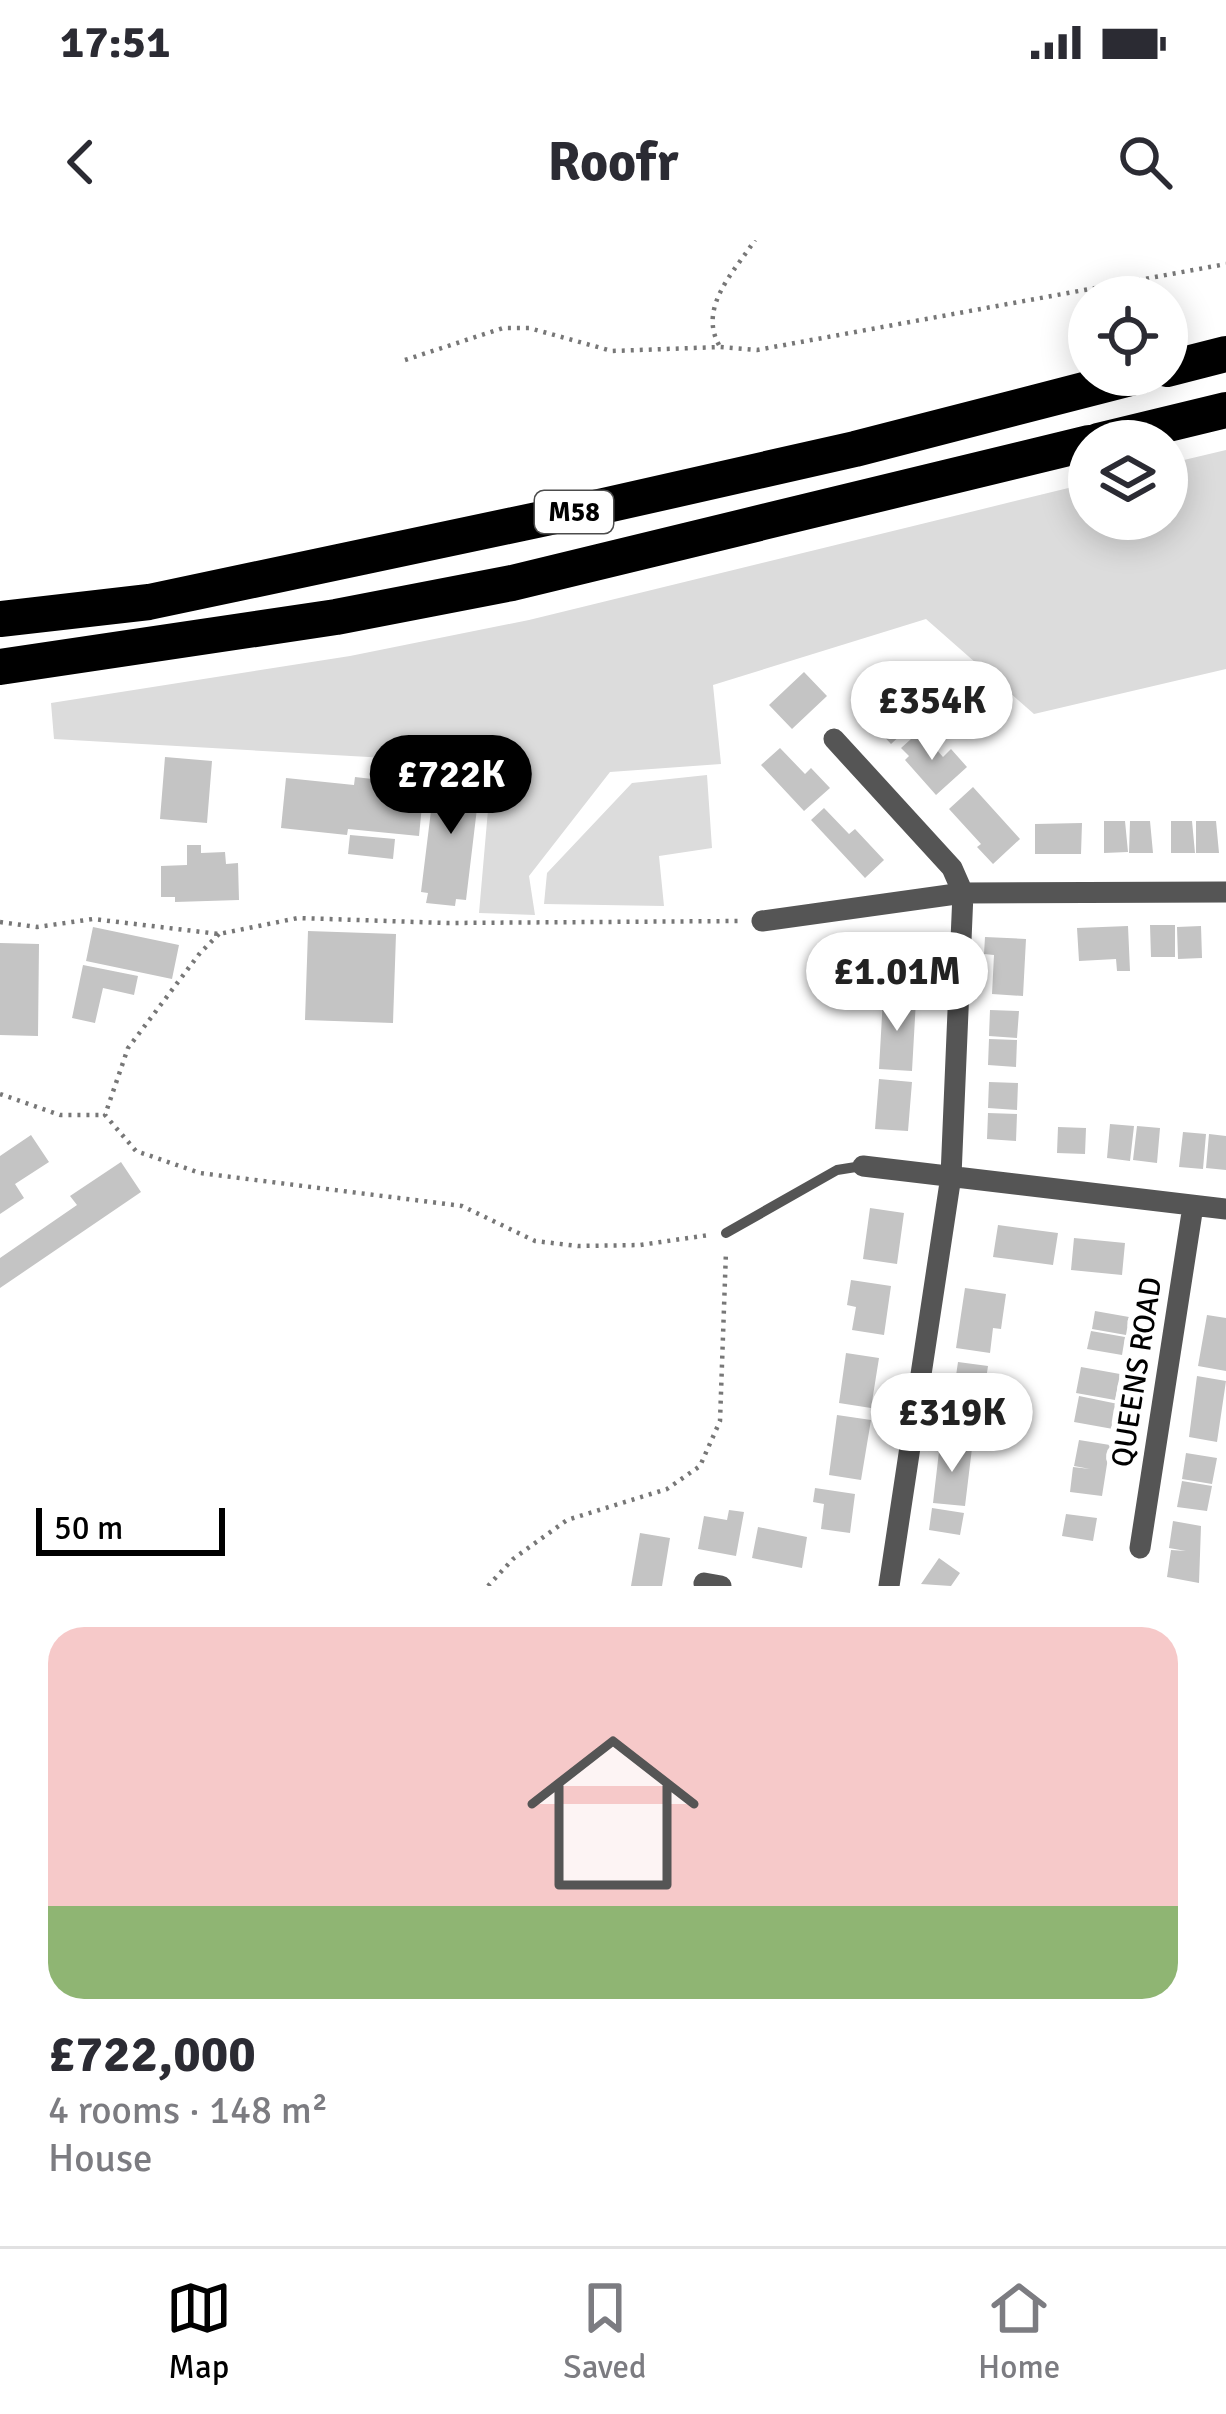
<!DOCTYPE html>
<meta charset="utf-8">
<style>
:root{--surface:#fff;--page:#f7f7f7;--text:#2b2b33;--muted:#7c7c81;--line:#e1e1e2;--accent:#000}
body{margin:0;font-family:Signika,sans-serif;background:var(--page);color:var(--text);height:100vh;display:flex;flex-direction:column;font-size:45px;white-space:nowrap}
*{box-sizing:border-box;margin:0}
p{font-size:39px;color:var(--muted)}
.icon{flex:none;width:66px;height:66px;fill:none;stroke:currentColor;stroke-width:2;stroke-linecap:round;stroke-linejoin:round}
.map{position:relative;height:1346px;overflow:hidden}
.sheet{display:flex;flex-direction:column;background:var(--surface);flex:1}
.sheet>*{flex:none}
.fabs{position:absolute;left:1068px;top:36px;display:grid;gap:24px}
.fabs a{display:grid;place-items:center;width:120px;height:120px;border-radius:50%;background:var(--surface);box-shadow:0 6px 30px #0003;font-size:60px}
.scale{position:absolute;left:36px;bottom:30px;width:189px;box-sizing:border-box;padding-left:12px;border:6px solid #000;border-top:0;font-size:33px;line-height:42px;white-space:nowrap;color:#000;-webkit-text-stroke:9px #fff;paint-order:stroke}
.price{position:absolute;translate:-50% -102px;padding:0 27px;border-radius:42px;background:#fff;color:#222;font-size:39px;line-height:78px;filter:drop-shadow(0 3px 6px #0008)}
.price::after{content:'';position:absolute;left:50%;top:72px;width:36px;height:27px;margin-left:-18px;background:inherit;clip-path:polygon(0 0,100% 0,50% 100%)}
.price.on{background:var(--accent);color:#fff}
ul{padding:0;list-style:none}
li{display:grid;align-content:center;gap:24px;height:636px;padding:0 48px}
li span{display:grid;place-items:center;height:372px;border-radius:36px;color:#555}
li>.icon{margin-inline-start:auto}
span .icon{width:216px;height:216px;fill:#fffc;stroke-width:1}
li b{font-size:51px}
.status{display:flex;justify-content:space-between;align-items:center;height:84px;padding:0 60px;background:var(--surface);direction:ltr}
.status svg{height:33px;fill:currentColor}
header{display:flex;justify-content:space-between;align-items:center;height:156px;padding:0 48px;background:var(--surface);font-size:54px;font-weight:700}
.tabs{display:flex;justify-content:space-around;align-items:center;height:168px;border-top:3px solid var(--line);background:var(--surface);font-size:33px;color:var(--muted)}
.tabs a{display:grid;justify-items:center;gap:6px}
.tabs .on{color:var(--accent)}
.map>svg:first-child{display:block}
</style>
<div class="status"><b>17:51</b><svg viewBox="0 0 49 12"><path d="M0 12V9h3v3zM5 12V6h3v6zM10 12V3h3v9zM15 12V0h3v12zM26 1h20v11H26zM47 4h2v5h-2z"/></svg></div>
<header><svg class="icon" aria-label="back" viewBox="0 0 24 24"><path d="M15 5l-7 7 7 7"/></svg>Roofr<svg class="icon" aria-label="search" viewBox="0 0 24 24"><circle cx="10" cy="10" r="6"/><path d="M15 15l6 6"/></svg></header>
<div class="map">
<svg width="1226" height="1346" viewBox="0 0 1226 1346">
<rect width="100%" height="100%" fill="#fff"/>
<path fill="#dcdcdc" d="M1226 210V429L1034 474 926 379 713 445 721 524 610 532 529 636 535 675 479 673 492 524 54 499 51 463 350 416 529 380 1089 243V279H1167V224Z
M707 535 712 608 659 616 664 666 544 664 547 633 632 543Z"/>
<path fill="#c4c4c4" d="M804 432 827 456 792 489 769 465Z
M873 441 913 484 891 504 851 461Z
M920 491 943 517 951 509 967 527 936 555 905 520 909 516 901 508Z
M780 508 805 534 811 528 830 548 804 571 761 525Z
M165 517 212 521 207 583 160 579Z
M436 530 481 535 466 660 456 659 455 666 426 663 428 653 421 652Z
M355 537 424 545 419 596 348 589 347 595 281 588 286 538 354 545Z
M973 547 1020 599 993 624 977 607 981 604 949 569Z
M824 568 849 594 855 589 884 620 865 638 811 580Z
M1104 581H1125L1128 612 1104 613Z
M1130 581H1150L1153 613H1129Z
M1171 581H1192L1195 613H1171Z
M1196 581H1216L1219 613H1196Z
M1082 583 1081 614H1035V584Z
M350 595 395 599 393 619 348 614Z
M187 605H201V613L225 612 226 624 238 623 239 660 175 662V657H161V626L187 625Z
M1150 685H1175V717H1151Z
M1128 686 1130 731H1117L1116 719 1079 721 1077 688Z
M1201 686 1202 718 1178 719 1177 687Z
M93 687 179 705 172 739 86 721Z
M308 691 396 694 393 783 305 780Z
M887 696 920 698 917 750 883 747Z
M985 697 1026 699 1023 756 992 754 994 715 984 714Z
M0 703 39 704 38 796 0 795Z
M83 725 138 736 134 755 103 748 95 783 72 778Z
M883 758 916 760 912 831 879 829Z
M990 770 1019 771 1017 798 989 796Z
M989 799 1017 800 1016 827 988 825Z
M879 839 912 842 908 891 875 889Z
M989 842 1018 843 1017 870 988 868Z
M988 873 1017 874 1016 901 987 899Z
M1110 884 1134 886 1130 921 1107 918Z
M1137 886 1160 888 1157 923 1133 920Z
M1058 887 1086 888 1085 914 1057 913Z
M1183 892 1206 894 1203 929 1179 927Z
M1209 894 1226 896V930L1206 928Z
M31 895 49 922 15 944 24 958 0 974V916Z
M121 922 141 952 0 1048V1018L77 965 70 956Z
M870 968 904 973 897 1024 863 1019Z
M998 985 1058 993 1053 1025 993 1017Z
M1074 998 1125 1003 1122 1035 1071 1030Z
M851 1040 891 1046 884 1095 852 1090 856 1067 847 1065Z
M965 1048 1006 1054 1001 1089 993 1088 990 1113 956 1108Z
M1095 1071 1129 1077 1126 1095 1092 1089Z
M1207 1075 1226 1078V1131L1198 1126Z
M1091 1091 1125 1097 1122 1115 1087 1109Z
M846 1113 879 1118 871 1168 839 1163Z
M958 1122 988 1126 983 1160 953 1156Z
M1081 1127 1120 1134 1115 1160 1076 1153Z
M1197 1136 1226 1141 1217 1202 1189 1197Z
M1079 1156 1118 1164 1113 1189 1074 1182Z
M952 1159 983 1163 980 1186 948 1181Z
M837 1175 871 1180 861 1240 829 1235Z
M1079 1200 1110 1205 1102 1256 1070 1252 1073 1227 1090 1229 1074 1226Z
M940 1203 972 1208 965 1266 933 1263Z
M1186 1213 1217 1218 1212 1244 1182 1239Z
M1182 1241 1212 1246 1207 1271 1177 1267Z
M815 1248 855 1254 850 1293 821 1289 824 1264 813 1262Z
M932 1268 964 1273 960 1295 929 1290Z
M729 1270 744 1272 736 1316 698 1309 704 1276 727 1280Z
M1066 1274 1097 1278 1093 1301 1062 1296Z
M1173 1281 1201 1286 1199 1343 1167 1337 1171 1310 1186 1311 1169 1308Z
M758 1287 807 1297 802 1328 752 1318Z
M640 1293 670 1298 662 1346H631Z
M939 1318 960 1333 951 1346 921 1344Z"/>
<g fill="none" stroke-linecap="round" stroke-linejoin="round">
<path stroke="#777" stroke-width="4.5" stroke-dasharray="3 6" stroke-linecap="butt" d="M719 105C698 67 734 32 755 0
M405 120 503 88H529L612 111 720 107 757 110 1226 24
M0 682 37 687 93 679 219 694 298 678 447 683 741 681
M219 694 200 713 128 808 105 875 136 911 200 933 462 966 535 1001 578 1006 640 1005 709 995
M0 854 60 875H105
M488 1346 513 1319 567 1280 667 1249 700 1226 720 1181 726 1011"/>
<path stroke="#555" stroke-width="10" d="M726 993 837 930 862 926"/>
<path stroke="#555" stroke-width="21" d="M834 499 952 628 963 653 951 936 889 1346
M762 681 963 653 1226 652
M863 926 1226 969
M1140 1308 1193 966
M704 1343 721 1346"/>
<path stroke="#000" stroke-width="36" d="M1167 129 1226 114
M1098 201 1226 170
M0 379 149 362 603 266 855 209 1142 135
M0 427 336 377 512 343 1089 203"/>
</g>
<g text-anchor="middle" dominant-baseline="central" stroke-width="12" stroke-linejoin="round" paint-order="stroke">
<rect fill="#fff" stroke="#4c4c4c" stroke-width="3" x="535" y="251" width="78" height="42" rx="9"/>
<g font-size="27" font-weight="bold" fill="#000">
<text x="574" y="272">M58</text>
</g>
<g font-size="30" fill="#000" stroke="#fff">
<text transform="translate(1137 1132) rotate(-81)">QUEENS ROAD</text>
</g>
</g>
</svg>
<div class="fabs">
<a><svg class="icon" aria-label="locate" viewBox="0 0 24 24"><circle cx="12" cy="12" r="6"/><path d="M12 2v4M12 18v4M2 12h4M18 12h4"/></svg></a>
<a><svg class="icon" aria-label="layers" viewBox="0 0 24 24"><path d="M12 4l9 5-9 5-9-5zM3 14l9 5 9-5"/></svg></a>
</div>
<div class="scale">50 m</div>
<b class="price" style="left:932px;top:523px">£354K</b>
<b class="price on" style="left:451px;top:597px">£722K</b>
<b class="price" style="left:897px;top:794px">£1.01M</b>
<b class="price" style="left:952px;top:1235px">£319K</b>
</div>
<section class="sheet">
<ul>
<li><span style="background:linear-gradient(#f6c9c9 75%,#8fb573 0)"><svg class="icon" aria-label="home" viewBox="0 0 24 24"><path d="M3 11l9-7 9 7M6 9v11h12V9"/></svg></span><div><b>£722,000</b><p>4 rooms · 148 m²</p><p>House</p></div></li>
</ul>
</section>
<nav class="tabs">
<a class="on"><svg class="icon" aria-label="map" viewBox="0 0 24 24"><path d="M3 6l6-2 6 2 6-2v14l-6 2-6-2-6 2zM9 4v14M15 6v14"/></svg>Map</a>
<a><svg class="icon" aria-label="saved" viewBox="0 0 24 24"><path d="M7 4h10v16l-5-4-5 4z"/></svg>Saved</a>
<a><svg class="icon" aria-label="home" viewBox="0 0 24 24"><path d="M3 11l9-7 9 7M6 9v11h12V9"/></svg>Home</a>
</nav>
